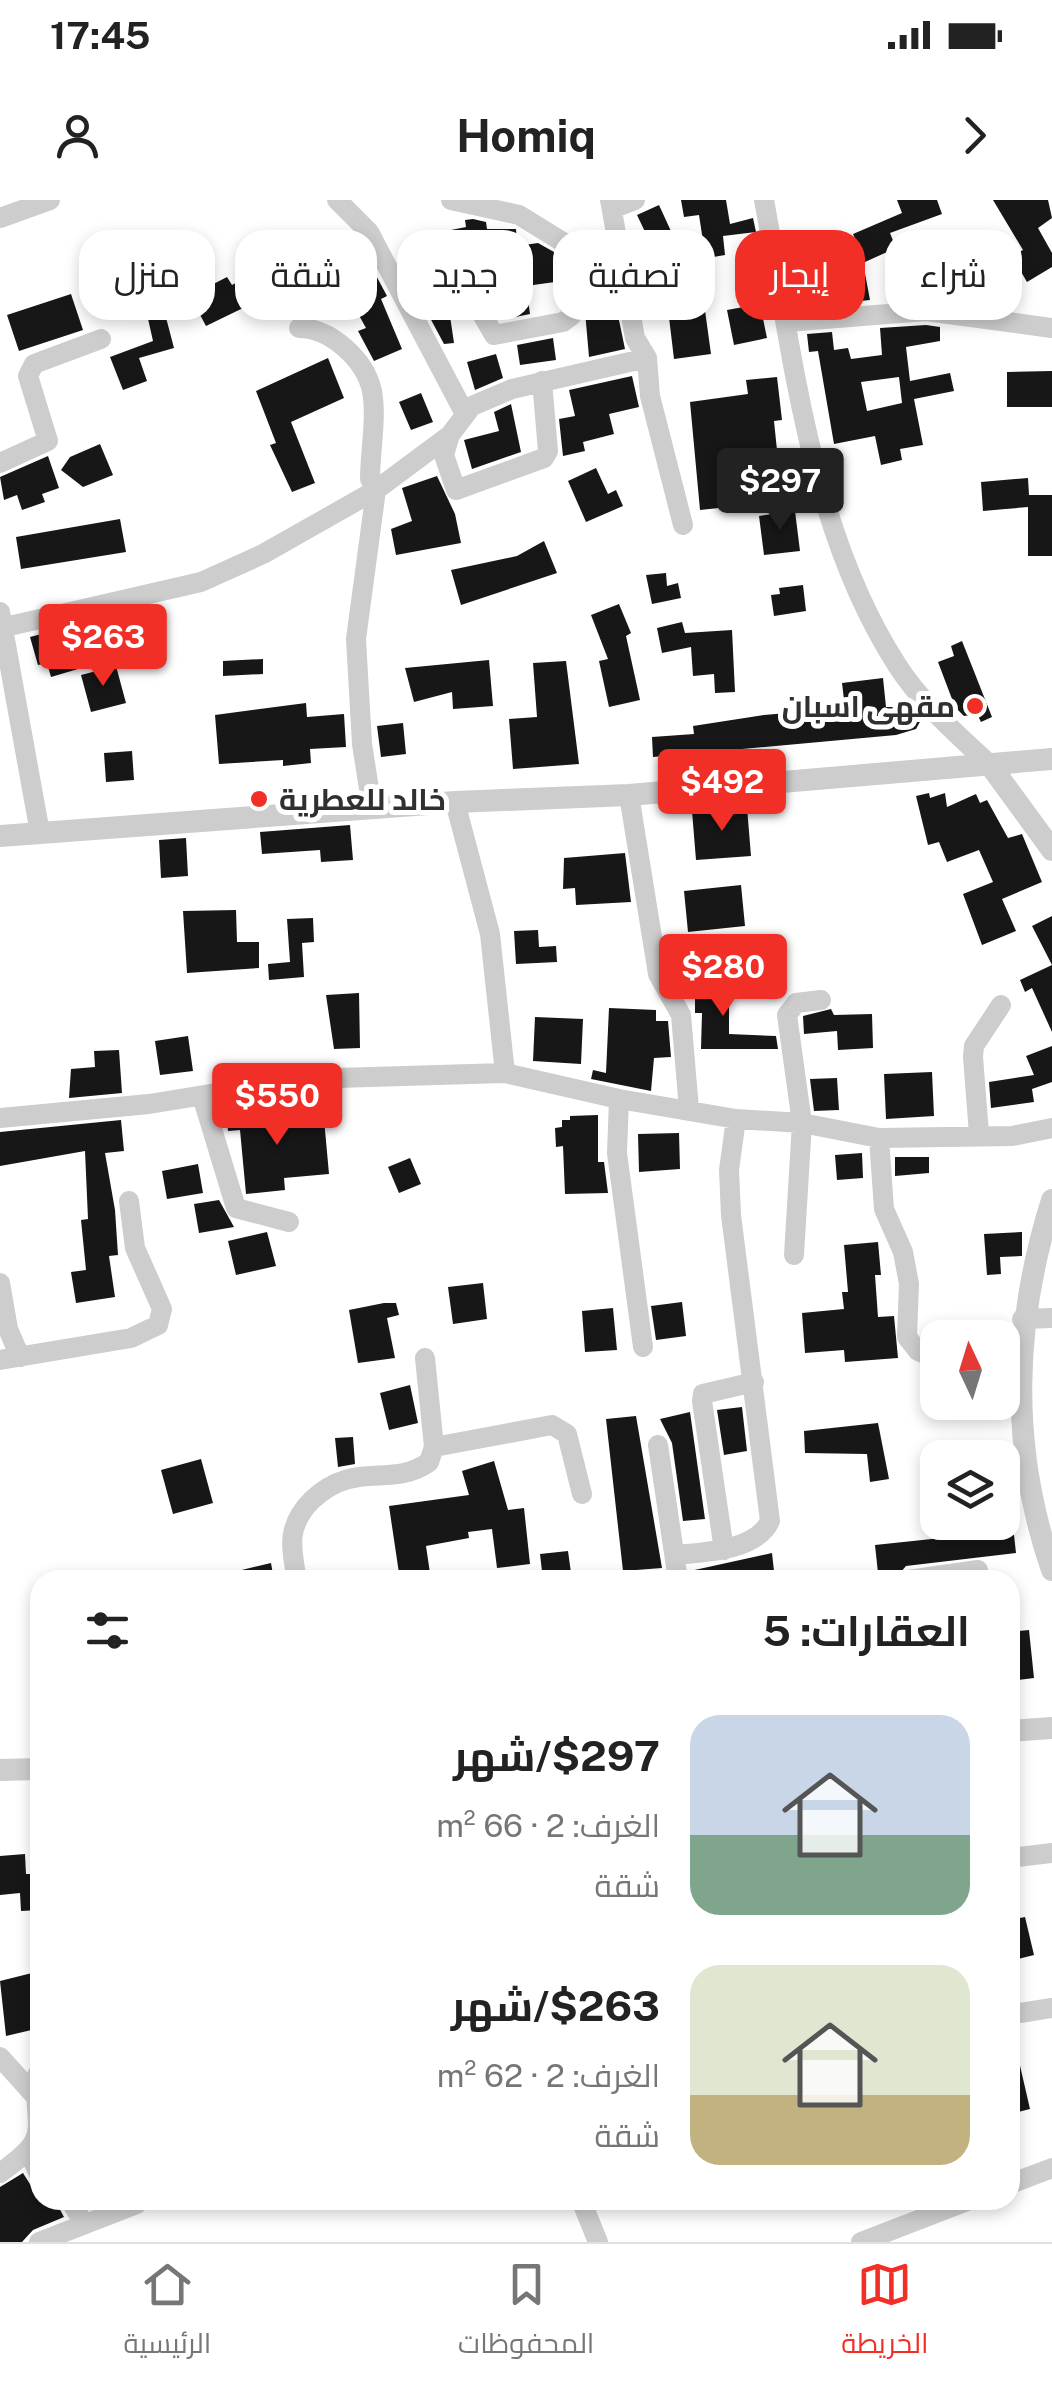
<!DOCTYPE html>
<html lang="ar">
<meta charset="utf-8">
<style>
:root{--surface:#fff;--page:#f2f2f2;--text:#222;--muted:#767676;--line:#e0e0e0;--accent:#f22f26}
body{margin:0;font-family:"Public Sans",Cairo,sans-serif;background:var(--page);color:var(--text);direction:rtl;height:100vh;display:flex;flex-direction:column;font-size:38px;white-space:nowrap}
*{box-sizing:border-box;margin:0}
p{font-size:32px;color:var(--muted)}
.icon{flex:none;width:55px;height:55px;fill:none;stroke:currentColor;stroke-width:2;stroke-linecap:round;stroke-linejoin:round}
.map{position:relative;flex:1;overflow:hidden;direction:ltr}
.drawer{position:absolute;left:30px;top:1370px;width:990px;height:640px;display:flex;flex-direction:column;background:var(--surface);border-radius:30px;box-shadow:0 5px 15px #0003;direction:rtl}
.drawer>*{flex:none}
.guide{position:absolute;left:30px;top:30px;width:992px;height:90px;direction:rtl;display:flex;gap:20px}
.needle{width:65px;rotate:356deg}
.controls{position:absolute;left:920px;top:1120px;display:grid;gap:20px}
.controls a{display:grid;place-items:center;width:100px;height:100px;border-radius:20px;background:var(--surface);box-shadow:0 5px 15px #0003;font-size:50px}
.price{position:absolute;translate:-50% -85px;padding:0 22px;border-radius:10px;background:var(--accent);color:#fff;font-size:32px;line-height:65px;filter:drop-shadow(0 2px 5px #0008)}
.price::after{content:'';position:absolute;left:50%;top:60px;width:30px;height:22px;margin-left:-15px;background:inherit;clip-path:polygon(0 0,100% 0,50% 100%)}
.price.selected{background:#222;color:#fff}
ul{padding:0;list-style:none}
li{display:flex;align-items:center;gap:30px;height:250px;padding:0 50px}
li span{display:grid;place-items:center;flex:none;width:280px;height:200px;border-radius:30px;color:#555}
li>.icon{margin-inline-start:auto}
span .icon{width:120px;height:120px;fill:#fffc;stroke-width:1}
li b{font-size:42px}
h2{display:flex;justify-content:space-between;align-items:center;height:120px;padding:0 50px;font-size:42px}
.pill{padding:0 35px;border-radius:30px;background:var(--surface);box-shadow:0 5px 15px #0003;font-size:35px;line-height:90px}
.pill.selected{background:var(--accent);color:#fff}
.status{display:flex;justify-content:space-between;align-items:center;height:70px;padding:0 50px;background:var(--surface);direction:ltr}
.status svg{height:28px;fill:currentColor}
header{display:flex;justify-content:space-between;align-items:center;height:130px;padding:0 50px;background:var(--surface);font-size:45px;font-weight:700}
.tab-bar{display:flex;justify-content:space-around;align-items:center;height:140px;border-top:2px solid var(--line);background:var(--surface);font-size:28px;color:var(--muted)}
.tab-bar a{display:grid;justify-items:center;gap:5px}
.tab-bar .selected{color:var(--accent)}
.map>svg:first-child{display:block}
</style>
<div class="status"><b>17:45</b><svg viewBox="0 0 49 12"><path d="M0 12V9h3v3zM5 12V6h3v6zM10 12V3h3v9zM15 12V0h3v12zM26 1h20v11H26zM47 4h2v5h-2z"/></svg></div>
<header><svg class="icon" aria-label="forward" viewBox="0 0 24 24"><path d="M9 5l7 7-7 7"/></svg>Homiq<svg class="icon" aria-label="person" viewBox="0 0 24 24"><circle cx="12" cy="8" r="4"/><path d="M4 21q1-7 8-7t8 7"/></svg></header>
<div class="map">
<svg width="1052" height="2042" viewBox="0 0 1052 2042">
<rect width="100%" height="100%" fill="#fff"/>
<path fill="#171717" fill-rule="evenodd" d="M681 0H726L730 24 753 18 756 32 723 36 725 55 690 61 687 42 703 41 699 15 684 17Z
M897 0H937L942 14 890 33 896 48 865 62 853 34 902 13Z
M993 0H1048L1052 18 1038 28 1052 53V67L1027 82 1012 56 1023 50Z
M659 5 692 77 700 74 711 154 674 159 668 109H644L640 90H665V85H672L668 58 638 62 635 40 648 38 637 15Z
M473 19 486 22 487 29H516L517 46 538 43 554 52 555 82 526 86 530 114 501 120 492 71 438 77 434 52 445 50 441 32 466 27 465 20Z
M356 38 387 96 381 99 402 149 374 161 358 131 366 128 340 81 364 68 349 42Z
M314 54 329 86 311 96 296 62Z
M268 65 282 89 206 126 190 96 227 77 232 85Z
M864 68 870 100 813 106 806 78Z
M609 72 625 149 589 157 582 77Z
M433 83 438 118 450 116 454 143 444 144 413 86Z
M158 87 174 148 139 158 147 181 123 190 110 157 153 141 142 92Z
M71 94 83 130 19 151 7 115Z
M760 104 767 138 734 145 727 110Z
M926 125 940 127V141L906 147 910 181 950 173 954 191 914 199 923 245 900 249 902 260 881 265 875 236 834 244 818 151 809 152 807 134 832 132 834 150 848 148 851 159 882 155 880 128ZM899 177 902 203 867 211 861 182Z
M553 138 556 160 520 165 517 145Z
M496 154 503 178 475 190 467 162Z
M328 158 344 198 291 222 315 283 292 292 270 245 276 243 256 191Z
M1052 171V207H1007V172Z
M632 176 639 207 609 214 614 234 583 242 585 251 563 256 559 219 575 216 569 190Z
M777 177 782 220 774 221 778 260 727 264 728 307 700 310 690 202 748 194 746 180Z
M421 193 433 222 411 230 399 202Z
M511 204 521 252 472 269 464 240 499 231 494 212Z
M100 244 113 275 83 287 61 270 70 257Z
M48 256 59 288 42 294 45 302 22 310 17 295 4 300 0 277Z
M596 268 608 294 616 290 623 306 586 322 568 281Z
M437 276 455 314 461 343 396 355 391 329 412 321 402 288Z
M1028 278 1029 295H1052V356H1028V307L983 311 981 282Z
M795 311 800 351 764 355 759 316Z
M120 319 126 352 21 369 16 337Z
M544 341 557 373 461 405 451 370 517 356Z
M666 373 667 386 678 383 681 398 652 404 646 375Z
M803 385 806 411 774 416 771 395 780 394 779 388Z
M619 404 631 433 626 436 640 500 609 507 599 461 608 459 591 415Z
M682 422 685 433 732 430 735 492 715 493 714 474 693 476 691 447 662 453 657 428Z
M76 425 88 466 51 477 47 463 38 465 30 437Z
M962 441 992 517 981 522 977 514 964 516 955 507 938 462 954 456 951 446Z
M263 459V474L223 476V461Z
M489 460 493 506 453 509 452 492 414 502 405 468Z
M566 461 579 564 513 569 509 519 537 517 533 463Z
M116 466 126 503 91 512 81 475Z
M883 478 886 507H912L922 518 916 529 896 535 653 557 652 537 694 534 693 526 764 515 845 508 842 483Z
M306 503 307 517 344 514 346 547 310 549 311 563 283 566V560L219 564 215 515Z
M403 523 406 554 381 557 377 526Z
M132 551 134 580 106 582 104 553Z
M929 593 930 598 945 593 947 607 976 594 980 603 987 600 1008 638 1022 634 1042 682 1002 699 1016 731 982 745 963 694 993 682 979 650 947 662 939 642 928 645 916 596Z
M747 607 751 656 696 660 692 611Z
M350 625 353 660 321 662 320 650 262 654 260 632Z
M186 638 188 676 161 678 159 640Z
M625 653 631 702 576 705 575 688 563 689 564 658Z
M741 685 745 726 688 732 684 691Z
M236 710 237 742H259V768L187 773 183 711Z
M1052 716V832L1032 788 1025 792 1020 780 1052 765 1032 726Z
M313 718 314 742 302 743 304 777 269 780 268 764 290 762 287 719Z
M538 730 539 747 556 746 557 762 516 764 514 731Z
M695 778H729V834L776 836 778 849H701L702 813H695Z
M359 793 360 848 334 849 326 795Z
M609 808 656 810V821H668L671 857 654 858 651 891 591 879 593 870 606 873Z
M831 809 834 815 872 814 873 848 838 850 837 831 804 834 803 816Z
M535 817 583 819 581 864 533 861Z
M188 836 193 871 160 875 155 841Z
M1052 846V882L1032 889 1034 902 991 908 989 882 1034 875 1026 856Z
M119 850 122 893 69 898 71 869 95 867 94 851Z
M932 872 934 916 886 919 884 874Z
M837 878 839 910 814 911 810 879Z
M262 900 265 924 324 919 329 974 284 978 285 990 246 994 240 930 228 931 226 906Z
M598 915V962H604L608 993 565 994 563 946 556 947 555 928 562 927V920H570V916Z
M121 920 124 951 105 953 115 1010 118 1055 109 1056 115 1097 76 1103 71 1072 86 1070 81 1020 88 1019 85 951 0 966V932Z
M679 933 680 969 639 972 638 934Z
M862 953 863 978 837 980 835 955Z
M895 957H929V973L895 976Z
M410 958 421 984 399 993 388 967Z
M198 964 203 993 167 999 162 971Z
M219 1000 234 1027 199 1033 194 1004Z
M267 1032 276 1066 236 1075 228 1041Z
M1022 1032V1056L1000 1057 1001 1074 987 1075 984 1034Z
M878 1042 881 1075H875L878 1117 894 1116 898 1158 845 1162 844 1150 805 1153 802 1113 844 1109 842 1092H848L844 1045Z
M483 1083 487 1119 453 1124 448 1087Z
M682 1102 686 1136 656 1140 651 1106Z
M384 1103H396L399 1115 387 1118 395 1158 358 1163 349 1110Z
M613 1108 617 1150 585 1152 582 1111Z
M410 1185 418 1223 389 1230 380 1193Z
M742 1207 747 1251 724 1255 717 1210Z
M690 1212 705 1319 683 1321 672 1243 660 1219Z
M636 1216 662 1368 623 1371 606 1219Z
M878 1223 889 1279 870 1282 867 1254 805 1253 804 1231Z
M353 1237 355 1264 338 1267 335 1238Z
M201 1259 213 1303 173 1314 161 1270Z
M494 1261 508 1310 524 1308 530 1364 497 1368 492 1329 468 1332 469 1338 426 1346 431 1380H400L389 1306 469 1295 462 1271Z
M1013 1326 1016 1353 906 1366 894 1380H889L888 1371 878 1373 875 1345 979 1334 978 1330Z
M568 1351 572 1380H543L540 1354Z
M772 1353 775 1380H692L690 1371Z
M271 1363 274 1380H221V1375Z
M1029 1430 1034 1478 1010 1481V1432Z
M25 1654 26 1674H40V1710L21 1711 20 1693 0 1695V1656Z
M1025 1717 1034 1755 1010 1761V1720Z
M40 1771V1828L6 1836 0 1781Z
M1015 1844 1030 1909 1010 1914V1845Z
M23 1973 40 2000 57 2004 64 2017 33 2030 22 2042H0V1987Z"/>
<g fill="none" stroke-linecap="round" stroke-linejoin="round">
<path stroke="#cdcdcd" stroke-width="20" d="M337 0 369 32 465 214
M451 0 519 15 579 52 619 42
M610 0 635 138 647 158 650 196 683 325
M764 0C793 155 810 330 897 465 922 504 956 533 990 565
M612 9 635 0
M0 18 50 0
M470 93 494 135 563 122 571 116 567 47
M787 122 926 111 1052 128
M450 235 444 255 456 290 544 258 548 251 542 181
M0 263 48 241 28 176 34 164 101 139
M0 412 40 633
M5 427 201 382 263 354 376 290 370 279C370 252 377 218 372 191 365 159 330 128 299 128
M629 595 658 774 681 815 689 909
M455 602 490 734 505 873
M372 608 362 544 356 439 376 290 450 235 472 206 512 189 647 158
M202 896 236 1008 289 1022
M619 899 617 953 643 1147
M0 918 149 904 303 879 505 873 619 899 736 919 802 923 879 938 1012 936 1052 928
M979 934 973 857 974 846 1001 805
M879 938 884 1009 903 1052 909 1084 907 1137 918 1151 938 1159
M794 1055 802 923 787 815 796 803 821 800
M0 1083 8 1129 20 1157
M1022 1119 1052 1118
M0 1160 131 1138 158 1125 162 1109 135 1048 129 1001
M1002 1176 1019 1182
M658 1245 678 1380
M434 1247 552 1225 567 1234 582 1294
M724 1350 702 1201 703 1194 754 1182
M675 1355C704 1352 756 1351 770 1321L731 1015 729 970 736 919
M297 1380C291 1347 286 1326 312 1300 355 1259 391 1289 429 1262L434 1247 425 1158
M908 1380 978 1370
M1010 1658 1052 1653
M1020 1813 1052 1808
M0 1857 36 1897
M29 1953 40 1976
M0 1973C52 1936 35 1934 36 1878L40 1869
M1010 1984 1052 1968
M70 2000 84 2024
M581 2000 598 2042
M39 2042 137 2004
M861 2042 970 2000"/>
<path stroke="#cdcdcd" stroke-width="22" d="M990 565 1052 650
M0 636 455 602 629 595 1052 559
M1052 1000C1013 1124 1009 1246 1052 1370
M1010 1531 1052 1528
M0 1570 40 1569"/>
</g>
<g fill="#f22f26" stroke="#fff" stroke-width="4">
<circle cx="975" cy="506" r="10"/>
<circle cx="259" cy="599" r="10"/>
</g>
<g text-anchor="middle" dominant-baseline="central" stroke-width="10" stroke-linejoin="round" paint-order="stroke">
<g font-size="30" font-weight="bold" fill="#303030" stroke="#fff" text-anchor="end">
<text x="955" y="506">مقهى اسبان</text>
<text x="279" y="599" text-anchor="start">خالد للعطرية</text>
</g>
</g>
</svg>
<div class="controls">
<a><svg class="needle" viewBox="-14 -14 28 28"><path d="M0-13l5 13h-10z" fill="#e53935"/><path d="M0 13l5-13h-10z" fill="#767676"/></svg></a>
<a><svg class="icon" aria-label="layers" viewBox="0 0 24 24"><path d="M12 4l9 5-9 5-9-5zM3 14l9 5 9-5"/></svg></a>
</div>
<b class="price selected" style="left:780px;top:333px">$297</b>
<b class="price" style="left:103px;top:489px">$263</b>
<b class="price" style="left:722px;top:634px">$492</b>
<b class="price" style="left:723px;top:819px">$280</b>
<b class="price" style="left:277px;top:948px">$550</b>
<div class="guide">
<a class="pill">شراء</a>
<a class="pill selected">إيجار</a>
<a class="pill">تصفية</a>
<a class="pill">جديد</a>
<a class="pill">شقة</a>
<a class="pill">منزل</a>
</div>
<section class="drawer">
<h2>العقارات: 5<svg class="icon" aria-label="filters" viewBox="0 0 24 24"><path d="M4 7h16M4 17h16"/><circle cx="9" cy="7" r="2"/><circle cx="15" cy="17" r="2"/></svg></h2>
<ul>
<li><span style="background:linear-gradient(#c9d6e8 60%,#7fa58c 0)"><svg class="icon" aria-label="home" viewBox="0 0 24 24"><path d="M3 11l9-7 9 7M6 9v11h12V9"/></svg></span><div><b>$297/شهر</b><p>الغرف: 2 · 66 m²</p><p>شقة</p></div></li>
<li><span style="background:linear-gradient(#dfe7d0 65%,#c2b280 0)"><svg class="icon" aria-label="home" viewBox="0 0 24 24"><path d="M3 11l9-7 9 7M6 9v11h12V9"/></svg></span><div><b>$263/شهر</b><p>الغرف: 2 · 62 m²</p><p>شقة</p></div></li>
</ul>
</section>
</div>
<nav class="tab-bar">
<a class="selected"><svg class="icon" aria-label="map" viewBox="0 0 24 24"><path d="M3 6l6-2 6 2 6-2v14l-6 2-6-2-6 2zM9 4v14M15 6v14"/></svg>الخريطة</a>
<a><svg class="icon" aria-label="saved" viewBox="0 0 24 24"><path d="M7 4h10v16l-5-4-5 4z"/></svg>المحفوظات</a>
<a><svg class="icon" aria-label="home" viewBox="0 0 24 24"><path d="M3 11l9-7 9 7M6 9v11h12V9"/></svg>الرئيسية</a>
</nav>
